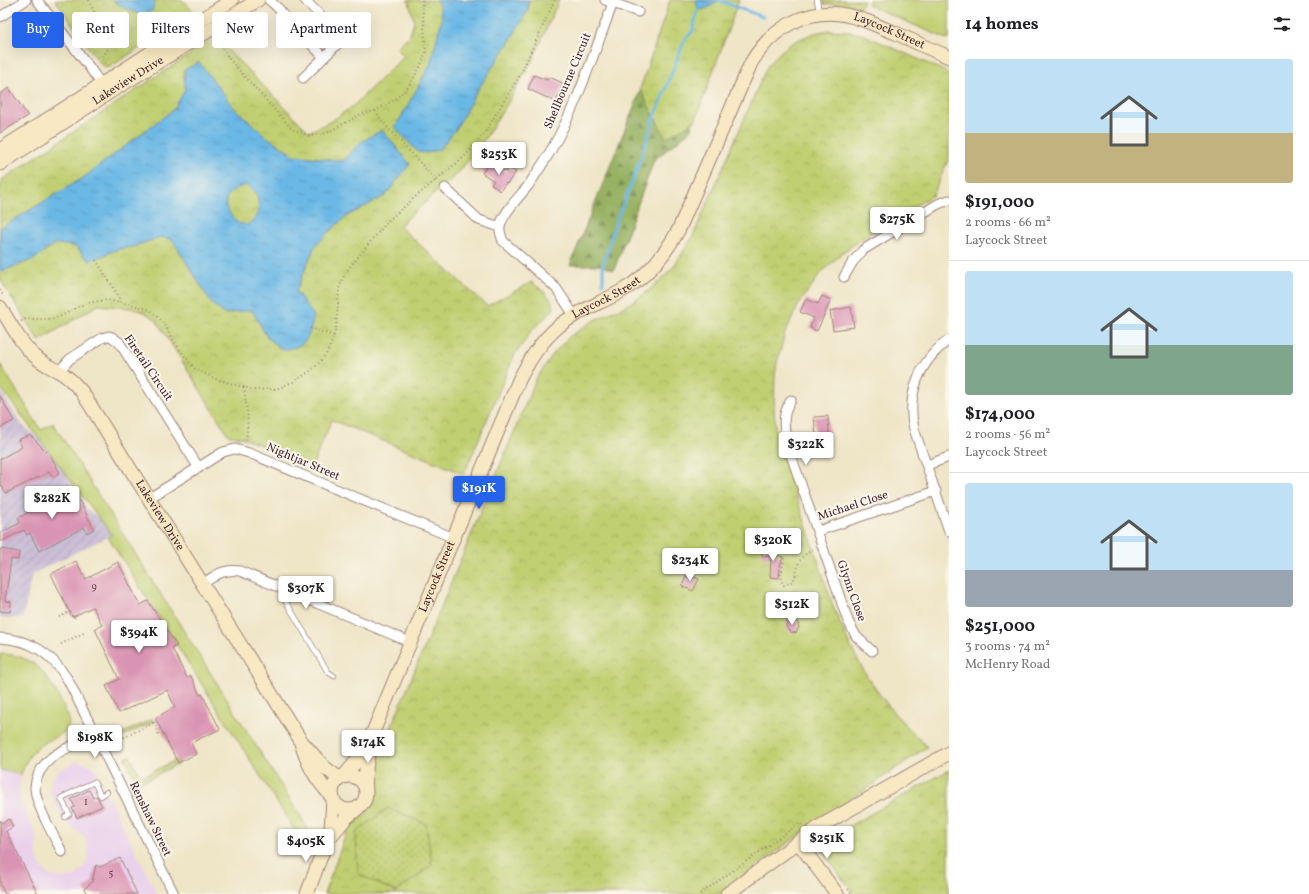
<!DOCTYPE html>
<meta charset="utf-8">
<style>
:root{--surface:#fff;--page:#f6f6f6;--text:#202124;--muted:#757577;--line:#e0e0e0;--accent:#2563eb}
body{margin:0;font-family:Vollkorn,serif;background:var(--page);color:var(--text);height:100vh;display:flex;flex-direction:column;font-size:15px;white-space:nowrap}
*{box-sizing:border-box;margin:0}
p{font-size:13px;color:var(--muted)}
.icon{flex:none;width:22px;height:22px;fill:none;stroke:currentColor;stroke-width:2;stroke-linecap:round;stroke-linejoin:round}
.map{position:relative;flex:1;overflow:hidden}
.side{display:flex;flex-direction:column;background:var(--surface);width:360px}
.side>*{flex:none}
.hud{position:absolute;left:12px;top:12px;width:380px;height:36px;display:flex;gap:8px}
.price{position:absolute;translate:-50% -34px;padding:0 9px;border-radius:4px;background:#fff;color:#222;font-size:13px;line-height:26px;filter:drop-shadow(0 1px 2px #0008)}
.price::after{content:'';position:absolute;left:50%;top:24px;width:12px;height:9px;margin-left:-6px;background:inherit;clip-path:polygon(0 0,100% 0,50% 100%)}
.price.active{background:var(--accent);color:#fff}
ul{padding:0;list-style:none}
li{display:grid;align-content:center;gap:8px;height:212px;padding:0 16px}
li+li{border-top:1px solid var(--line)}
li span{display:grid;place-items:center;height:124px;border-radius:4px;color:#555}
li>.icon{margin-inline-start:auto}
span .icon{width:72px;height:72px;fill:#fffc;stroke-width:1}
li b{font-size:17px}
h2{display:flex;justify-content:space-between;align-items:center;height:48px;padding:0 16px;font-size:17px}
.chip{padding:0 14px;border-radius:4px;background:var(--surface);box-shadow:0 4px 16px #0002;font-size:14px;line-height:36px}
.chip.active{background:var(--accent);color:#fff}
main{display:flex;flex:1;min-height:0}
.map>svg:first-child{display:block}
</style>
<main>
<div class="map">
<svg width="949" height="894" viewBox="0 0 949 894">
<defs>
<pattern id="industrial-furrows" width="10" height="10" patternUnits="userSpaceOnUse"><rect width="10" height="10" fill="#cabfd6"/><path d="M-1 1l2-2M0 10L10 0M9 11l2-2" fill="none" stroke="#afa4b8"/></pattern>
<pattern id="forest-firs" width="22" height="20" patternUnits="userSpaceOnUse"><rect width="22" height="20" fill="#98b263"/><path d="M5 1l3.5 6h-7zM16 11l3.5 6h-7z" fill="#7e9052"/></pattern>
<pattern id="park-crowns" width="20" height="18" patternUnits="userSpaceOnUse"><rect width="20" height="18" fill="#c0cf71"/><path d="M2 6a3 3 0 1 1 6 0M12 15a3 3 0 1 1 6 0" fill="none" stroke="#a6b162"/></pattern>
<pattern id="garden-dots" width="8" height="8" patternUnits="userSpaceOnUse"><rect width="8" height="8" fill="#c0cf71"/><path d="M2 2h.1M6 6h.1" fill="none" stroke="#a6b162" stroke-width="1.8" stroke-linecap="round"/></pattern>
<pattern id="water-ripples" width="26" height="14" patternUnits="userSpaceOnUse"><rect width="26" height="14" fill="#6bb8e5"/><path d="M2 4q2-2 4 0t4 0M15 11q2-2 4 0t4 0" fill="none" stroke="#5a95ba"/></pattern>
</defs>
<rect width="100%" height="100%" fill="#fbf7ec"/>
<filter id="ink" filterUnits="userSpaceOnUse"><feTurbulence type="fractalNoise" baseFrequency=".025" numOctaves="2"/><feDisplacementMap in="SourceGraphic" scale="8" xChannelSelector="R" yChannelSelector="G"/><feConvolveMatrix kernelMatrix="1 2 1 2 8 2 1 2 1" color-interpolation-filters="sRGB"/></filter>
<filter id="wash" filterUnits="userSpaceOnUse"><feTurbulence type="fractalNoise" baseFrequency=".012" numOctaves="4" result="noise"/><feDisplacementMap in="SourceGraphic" scale="16" xChannelSelector="R" yChannelSelector="G"/><feGaussianBlur stdDeviation="0.9" result="paint"/><feColorMatrix in="noise" values="0 0 0 0 0 0 0 0 0 0 0 0 0 0 0 0 0 1.4 0 .05"/><feComposite in="paint" operator="in"/></filter>
<g filter="url(#wash)">
<rect width="100%" height="100%" fill="#efe5c7"/>
<path fill="#ead1ec" d="M77 761 93 766 157 894H4L0 886V768L1 770 21 775 19 790 20 799 36 836 37 857 40 865 43 870 51 876 65 878 75 876 84 867 88 857V847L84 836 69 825 62 816 52 795 50 789 52 779 58 771Z"/>
<path fill="url(#industrial-furrows)" d="M0 390 21 424 41 440 55 457 88 510 99 518 111 535 32 574 23 618H0Z"/>
<path fill="#c0cf71" stroke="#85774e" d="M823 0H863V3L860 7 845 4H824Z
M869 0H949V40L868 5Z
M0 364 41 430 53 423 289 798C298 814 315 832 308 851L108 537 112 535 0 387Z
M0 654C41 654 52 684 68 716 74 735 49 737 37 748 29 755 24 765 21 775L1 770 0 768Z"/>
<path fill="url(#forest-firs)" stroke="#716847" d="M730 13 690 131 654 160 614 270 599 265H570L644 82Z"/>
<path fill="url(#park-crowns)" stroke="#85774e" d="M55 0H113L116 3 152 11 156 0H183L194 13 110 67 102 66Z
M407 0H559L532 61 509 101 486 137 459 172 399 226 487 306 532 282C540 289 555 298 553 310L533 329 514 356 464 474 332 420 312 466 241 437 229 436 156 320 144 312 131 308 98 305 39 341 0 279V181L215 37 309 132 333 120 353 106 404 56 396 48 410 35 414 21 409 2Z
M670 0H739L695 121 666 138 640 89Z
M830 30 847 31 864 35 949 73V158L933 195 858 241 842 253 821 273 799 304 785 333 777 363 775 376 774 409 776 435 834 609 852 650 868 678 880 695 895 714 927 747 799 835 719 894H324L347 831 355 823 368 812 375 802 376 796 375 775 379 756 536 379 554 353 569 337 593 321 629 304 643 295 660 281 674 266 692 238 766 69C781 46 803 34 830 30Z
M949 770V894H854L819 847 821 842Z"/>
<path fill="url(#garden-dots)" stroke="#85774e" d="M152 719 153 722 116 740 115 737Z
M130 756 141 777 176 760 178 764 138 784 125 758Z
M387 808 426 824 432 865 396 892 358 874 356 833Z"/>
<path fill="url(#water-ripples)" stroke="#5a6c88" fill-rule="evenodd" d="M113 0H156L152 11 143 15C133 11 121 8 113 0Z
M436 0H529L528 10 508 44 475 94 456 129 440 149 428 153 418 152 394 127 400 119 430 65 442 18 439 5Z
M696 0H718C714 6 705 10 698 10Z
M199 62 234 108 267 137 294 155 343 161 361 142 382 130 410 164 385 196 349 215 334 227 315 246 296 291 314 316C308 340 308 346 282 350L267 337 252 310 224 314 212 304 172 239 161 237 135 246 116 250 89 261 75 246 54 244 35 259 0 272V228L83 178 174 109 185 90 184 70ZM246 185 256 193C260 209 262 214 247 225 245 224 240 224 238 223 235 221 233 217 231 215 218 200 230 189 246 185Z"/>
<g fill="none" stroke-linecap="round" stroke-linejoin="round">
<path stroke="#6bb8e5" stroke-width="3" d="M718 0 763 17
M603 283V265L617 218 631 185 654 119 685 39 692 32 698 10"/>
</g>
<g id="blocks">
<path fill="#da94b3" d="M534 75 547 80 549 77 563 83 556 102 528 89Z
M9 88 28 116 0 133V94Z
M489 164 493 167 495 164 506 172 509 168 516 172 507 184 506 183 500 191 491 184 494 181 482 173Z
M822 296 831 300 817 331 810 328 814 318 800 312 806 299 818 304Z
M851 307 854 327 833 330 830 311Z
M0 396 14 421 0 428Z
M828 416 829 434 816 436 814 417Z
M30 435 50 455 60 473 52 477 49 472 6 493 0 483V459L22 447 18 440Z
M73 488 94 529 87 533 84 527 39 551 30 533 27 535 24 530 0 542V533L20 523 18 518 36 508 33 502 50 493 53 499Z
M773 548 774 554 783 557 780 566 779 578 770 577 771 556 763 557 761 549Z
M0 549 19 552 18 560 11 559 5 601 11 602 10 612 0 611Z
M76 561 86 579 118 562 140 605 148 601 177 646 172 648 187 678 191 676 200 695 202 694 220 729 191 743 196 754 178 763 155 718 175 707 167 690 119 713 106 686 119 679 95 629 102 625 93 607 72 617 51 574Z
M687 574 699 579 693 591 682 586Z
M791 619 795 620 798 623 799 627 796 633 790 632 786 627 787 621Z
M89 790 93 798 97 796 102 806 77 818 72 808 75 807 71 799Z
M9 819 13 827 6 831 38 894H5L0 884V820L2 823Z
M120 858 137 894H87L84 889 92 882 96 865 100 867Z"/>
</g>
</g>
<g filter="url(#ink)">
<use href="#blocks" fill-opacity="0" stroke="#9c8279" stroke-width="1"/>
<g fill="none" stroke-linecap="round" stroke-linejoin="round">
<g stroke="#9c8279" stroke-width="6">
<path id="lane" d="M817 0 819 12
M292 592 286 602 328 672 334 676
M65 817 69 814 61 798 94 782 101 796 107 792"/>
</g>
<g stroke="#9c8279" stroke-width="11">
<path id="street" d="M37 0 87 64 104 88
M269 0 278 8 293 26 324 57
M305 0 343 39
M605 0 638 12
M0 17 26 0
M303 78 362 20
M445 188 479 220 500 227
M844 277 852 263 863 250 938 204 949 200
M574 315 556 288 503 241C501 236 499 231 500 226 503 213 519 197 528 186 532 180 536 174 540 168 573 119 592 58 613 3
M949 340C920 360 906 394 914 429L949 531
M59 371 70 359 102 338 109 336 112 337 119 342 199 468
M791 400C789 404 786 409 785 414 782 428 788 445 792 458L848 621 856 636 872 651
M927 465 949 457
M148 499 223 452 235 449 249 453 454 538
M818 531 936 491
M202 584C215 576 223 568 240 571L410 642
M0 638C32 640 51 653 68 680L174 894
M62 852C54 836 35 804 35 787 36 775 43 765 51 758 62 749 83 741 95 735"/>
</g>
<g stroke="#9c8279" stroke-width="15">
<g id="secondary">
<path d="M0 150 232 0"/>
<path id="s1" d="M0 164 107 94 258 0"/>
<path id="s2" d="M0 307C11 324 21 345 37 358 43 364 51 367 58 371 68 376 75 384 82 392L301 741 324 767 339 778"/>
<path d="M301 743C308 766 316 779 332 797"/>
<circle cx="349" cy="793" r="17"/>
<path id="s3" d="M344 776 355 763 371 737 519 380C530 359 541 341 559 326 577 311 599 304 620 292 646 278 665 255 679 229L751 63C771 29 806 7 846 15 863 18 877 26 893 32 911 40 930 49 949 57"/>
<path d="M366 789 365 777 370 741"/>
<path d="M330 837 346 818 358 808"/>
<path d="M798 842 837 894"/>
<path d="M307 894 331 829 333 801"/>
<path d="M727 894 819 827 949 753"/>
</g>
</g>
<path stroke="#9c8279" stroke-width="2" stroke-dasharray="1 3" stroke-linecap="butt" d="M89 0C93 10 97 20 104 29 107 32 111 35 111 40 110 47 106 52 102 57L108 67
M214 40 220 45 230 60 292 129 311 136 327 133 359 115 374 111 386 105 398 97 408 87 420 67 426 52 422 0
M375 111 386 126 437 181
M96 260 119 297V302
M0 290 4 297
M21 321 26 319H52L59 317 86 303 107 300 134 305 150 310 162 321 180 350 195 369 216 379 254 390 276 389 293 382 309 372 318 364 326 354 331 344 336 328 339 289 344 276 352 264 389 220 414 198 463 158 484 134 520 75 555 0
M310 328 334 336
M244 387 248 418 246 442
M784 558 781 575 782 584 784 585C797 583 796 572 799 562 801 557 809 552 813 549
M59 617 70 612 73 618 78 616
M61 644 86 632
M154 722 158 731V737
M113 743 155 722
M848 889 852 894
M700 894 800 823 803 827"/>
<use href="#lane" stroke="#fff" stroke-width="4.5"/>
<use href="#street" stroke="#fff" stroke-width="9"/>
<use href="#secondary" stroke="#f8e8c3" stroke-width="13"/>
</g>
</g>
<g text-anchor="middle" dominant-baseline="central" stroke-width="4" stroke-linejoin="round" paint-order="stroke">
<g font-size="10" fill="#6e3c4d">
<text x="94" y="587">9</text>
<text x="86" y="802">1</text>
<text x="111" y="873">5</text>
</g>
<g font-size="12" fill="#4a1f2b" stroke="#fbf7ec">
<text stroke="none"><textPath href="#s3" startOffset="1000">Laycock Street</textPath></text>
<text stroke="none"><textPath href="#s1" startOffset="153">Lakeview Drive</textPath></text>
<text transform="translate(568 81) rotate(-67)">Shellbourne Circuit</text>
<text stroke="none"><textPath href="#s3" startOffset="557">Laycock Street</textPath></text>
<text transform="translate(148 368) rotate(56)">Firetail Circuit</text>
<text transform="translate(303 462) rotate(23)">Nightjar Street</text>
<text transform="translate(853 506) rotate(-18)">Michael Close</text>
<text stroke="none"><textPath href="#s2" startOffset="266">Lakeview Drive</textPath></text>
<text stroke="none"><textPath href="#s3" startOffset="221">Laycock Street</textPath></text>
<text transform="translate(851 591) rotate(70)">Glynn Close</text>
<text transform="translate(150 819) rotate(64)">Renshaw Street</text>
</g>
</g>
</svg>
<b class="price" style="left:499px;top:176px">$253K</b>
<b class="price" style="left:897px;top:241px">$275K</b>
<b class="price" style="left:806px;top:466px">$322K</b>
<b class="price active" style="left:479px;top:510px">$191K</b>
<b class="price" style="left:52px;top:520px">$282K</b>
<b class="price" style="left:773px;top:562px">$320K</b>
<b class="price" style="left:690px;top:582px">$234K</b>
<b class="price" style="left:306px;top:610px">$307K</b>
<b class="price" style="left:792px;top:626px">$512K</b>
<b class="price" style="left:139px;top:654px">$394K</b>
<b class="price" style="left:95px;top:759px">$198K</b>
<b class="price" style="left:368px;top:764px">$174K</b>
<b class="price" style="left:827px;top:860px">$251K</b>
<b class="price" style="left:306px;top:863px">$405K</b>
<div class="hud">
<a class="chip active">Buy</a>
<a class="chip">Rent</a>
<a class="chip">Filters</a>
<a class="chip">New</a>
<a class="chip">Apartment</a>
</div>
</div>
<section class="side">
<h2>14 homes<svg class="icon" aria-label="filters" viewBox="0 0 24 24"><path d="M4 7h16M4 17h16"/><circle cx="9" cy="7" r="2"/><circle cx="15" cy="17" r="2"/></svg></h2>
<ul>
<li><span style="background:linear-gradient(#bfe0f5 60%,#c2b280 0)"><svg class="icon" aria-label="home" viewBox="0 0 24 24"><path d="M3 11l9-7 9 7M6 9v11h12V9"/></svg></span><div><b>$191,000</b><p>2 rooms · 66 m²</p><p>Laycock Street</p></div></li>
<li><span style="background:linear-gradient(#bfe0f5 60%,#7fa58c 0)"><svg class="icon" aria-label="home" viewBox="0 0 24 24"><path d="M3 11l9-7 9 7M6 9v11h12V9"/></svg></span><div><b>$174,000</b><p>2 rooms · 56 m²</p><p>Laycock Street</p></div></li>
<li><span style="background:linear-gradient(#bfe0f5 70%,#9aa5b1 0)"><svg class="icon" aria-label="home" viewBox="0 0 24 24"><path d="M3 11l9-7 9 7M6 9v11h12V9"/></svg></span><div><b>$251,000</b><p>3 rooms · 74 m²</p><p>McHenry Road</p></div></li>
</ul>
</section>
</main>
